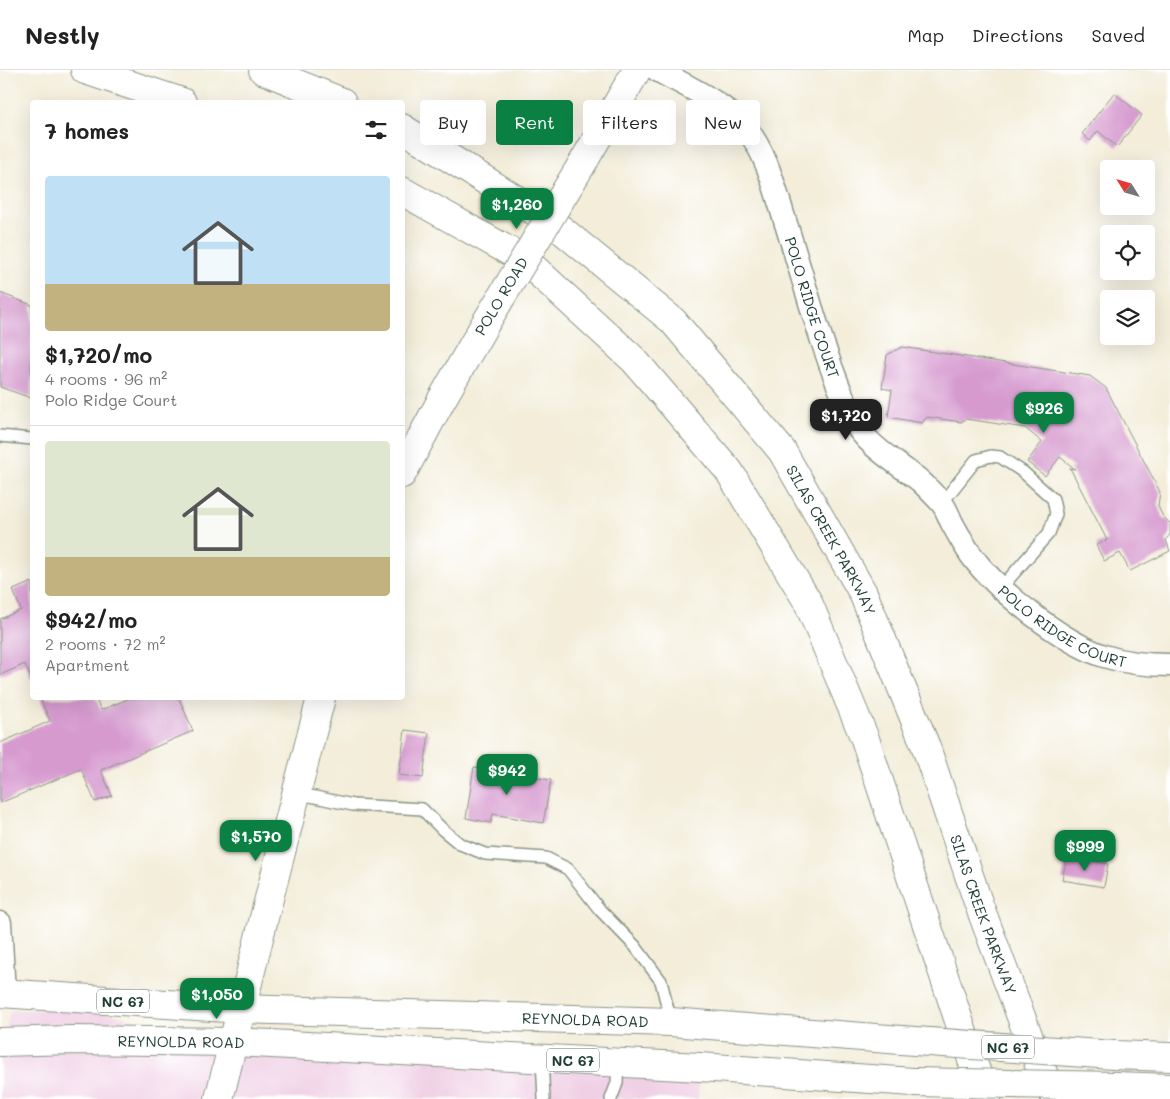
<!DOCTYPE html>
<meta charset="utf-8">
<style>
:root{--surface:#fff;--page:#f6f6f6;--text:#222;--muted:#767676;--line:#e0e0e0;--accent:#0b8043}
body{margin:0;font-family:Mali,sans-serif;background:var(--page);color:var(--text);height:100vh;display:flex;flex-direction:column;font-size:19px;white-space:nowrap}
*{box-sizing:border-box;margin:0}
p{font-size:16px;color:var(--muted)}
.icon{flex:none;width:28px;height:28px;fill:none;stroke:currentColor;stroke-width:2;stroke-linecap:round;stroke-linejoin:round}
.map{position:relative;flex:1;overflow:hidden}
.drawer{position:absolute;left:30px;top:30px;width:375px;height:600px;display:flex;flex-direction:column;background:var(--surface);border-radius:5px;box-shadow:0 5px 20px #0002}
.drawer>*{flex:none}
.top-card{position:absolute;left:420px;top:30px;width:475px;height:45px;display:flex;gap:10px}
.needle{width:32px;rotate:307deg}
.fabs{position:absolute;left:1100px;top:90px;display:grid;gap:10px}
.fabs a{display:grid;place-items:center;width:55px;height:55px;border-radius:5px;background:var(--surface);box-shadow:0 5px 20px #0002;font-size:25px}
.price{position:absolute;translate:-50% -42px;padding:0 11px;border-radius:10px;background:var(--accent);color:#fff;font-size:16px;line-height:32px;filter:drop-shadow(0 1px 2px #0008)}
.price::after{content:'';position:absolute;left:50%;top:30px;width:15px;height:11px;margin-left:-8px;background:inherit;clip-path:polygon(0 0,100% 0,50% 100%)}
.price.current{background:#222;color:#fff}
ul{padding:0;list-style:none}
li{display:grid;align-content:center;gap:10px;height:265px;padding:0 15px}
li+li{border-top:1px solid var(--line)}
li span{display:grid;place-items:center;height:155px;border-radius:5px;color:#555}
li>.icon{margin-inline-start:auto}
span .icon{width:90px;height:90px;fill:#fffc;stroke-width:1}
li b{font-size:21px}
h2{display:flex;justify-content:space-between;align-items:center;height:60px;padding:0 15px;font-size:21px}
.pill{padding:0 18px;border-radius:5px;background:var(--surface);box-shadow:0 5px 20px #0002;font-size:18px;line-height:45px}
.pill.current{background:var(--accent);color:#fff}
header{display:flex;align-items:center;gap:30px;box-sizing:border-box;height:70px;padding:0 25px;background:var(--surface);border-bottom:1px solid var(--line)}
header strong{font-size:24px}
nav{display:flex;gap:28px;margin-inline-start:auto;font-size:18px}
.map>svg:first-child{display:block}
</style>
<header>
<strong>Nestly</strong>
<nav><a>Map</a><a>Directions</a><a>Saved</a></nav>
</header>
<div class="map">
<svg width="1170" height="1029" viewBox="0 0 1170 1029">
<rect width="100%" height="100%" fill="#fff"/>
<filter id="ink" filterUnits="userSpaceOnUse"><feTurbulence type="fractalNoise" baseFrequency=".02" numOctaves="2"/><feDisplacementMap in="SourceGraphic" scale="10" xChannelSelector="R" yChannelSelector="G"/><feConvolveMatrix kernelMatrix="1 2 1 2 8 2 1 2 1" color-interpolation-filters="sRGB"/></filter>
<filter id="wash" filterUnits="userSpaceOnUse"><feTurbulence type="fractalNoise" baseFrequency=".0096" numOctaves="4" result="noise"/><feDisplacementMap in="SourceGraphic" scale="20" xChannelSelector="R" yChannelSelector="G"/><feGaussianBlur stdDeviation="1.12" result="paint"/><feColorMatrix in="noise" values="0 0 0 0 0 0 0 0 0 0 0 0 0 0 0 0 0 1.4 0 .05"/><feComposite in="paint" operator="in"/></filter>
<g filter="url(#wash)">
<rect width="100%" height="100%" fill="#f3edd9"/>
<path fill="#f0d0e5" d="M79 937 233 972 700 997 698 1029H0V984L10 941Z"/>
<g id="blocks">
<path fill="#d69acf" d="M1114 23 1142 45 1117 77 1098 61 1090 71 1082 64Z
M0 223 32 235 31 328 0 317Z
M902 277 1090 306 1106 318 1160 422 1158 436 1163 447 1170 453V464L1166 470 1170 481 1130 501 1120 483 1104 491 1096 475 1107 470 1070 398 1075 399 1060 387 1045 406 1027 392 1042 372 1025 358 966 349 961 352 927 347 922 353 888 347 892 320 882 318 887 285Z
M32 512V611L25 594 0 605V549L21 540 13 520Z
M40 628H95L101 640 130 628H179L193 661 101 700 112 726 95 732 81 699 0 733V673L50 651Z
M405 660 429 663 423 708 399 705Z
M474 697 551 710 543 753 493 744 491 753 466 748Z
M1067 786 1108 794 1104 817 1062 810Z"/>
</g>
</g>
<g filter="url(#ink)">
<use href="#blocks" fill-opacity="0" stroke="#899586" stroke-width="1"/>
<g fill="none" stroke-linecap="round" stroke-linejoin="round">
<g stroke="#899586" stroke-width="14">
<path id="service" d="M0 366 32 369
M942 433 976 390 991 386 1000 387 1023 402 1053 429 1056 444 1049 463 1001 518
M296 723 353 735 422 739 443 760 460 774 485 784 546 788 568 799 600 840 635 876 661 911 671 952
M542 988 544 1029
M611 1029 617 1013 618 992"/>
</g>
<g stroke="#899586" stroke-width="25">
<g id="minor">
<path id="s1" d="M657 0C688 17 721 31 745 57 768 84 776 124 787 157 807 221 824 287 852 348 865 375 896 392 919 410 926 416 933 424 940 431 946 437 948 445 952 453 958 464 964 475 971 485 997 521 1062 572 1104 586 1126 593 1147 595 1170 595"/>
<path d="M0 853 4 923"/>
</g>
</g>
<g stroke="#899586" stroke-width="30">
<path id="secondary" d="M585 89 637 0
M402 404 442 329 485 254
M219 1029 266 840 321 628"/>
</g>
<g stroke="#899586" stroke-width="30">
<g id="primary">
<path d="M85 0 182 32"/>
<path d="M263 0 342 32"/>
<path id="s2" d="M402 58 552 152 673 251 782 381 863 523 926 677 978 832 1040 997 1056 1029"/>
<path d="M402 121 525 190 634 290 729 401 808 532 865 669 973 993 987 1029"/>
<path id="s3" d="M0 923 242 939 671 952 901 970"/>
<path id="s4" d="M0 972 72 970 233 972 700 997 913 1012"/>
<path d="M1114 985 1170 987"/>
<path d="M1115 1016 1170 1018"/>
</g>
</g>
<use href="#service" stroke="#fff" stroke-width="11"/>
<use href="#minor" stroke="#fff" stroke-width="22"/>
<use href="#secondary" stroke="#fff" stroke-width="28"/>
<use href="#primary" stroke="#fff" stroke-width="28"/>
<g stroke="#899586" stroke-width="30" stroke-linecap="butt">
<path id="secondary-bridge" d="M485 254 585 89"/>
</g>
<g stroke="#899586" stroke-width="30" stroke-linecap="butt">
<path id="primary-bridge" d="M901 970 1114 985
M913 1012 1115 1016"/>
</g>
<use href="#secondary-bridge" stroke="#fff" stroke-width="28"/>
<use href="#primary-bridge" stroke="#fff" stroke-width="28"/>
</g>
</g>
<g text-anchor="middle" dominant-baseline="central" stroke-width="5" stroke-linejoin="round" paint-order="stroke">
<g fill="#fff" stroke="#627771" stroke-width="1">
<rect x="97" y="919.5" width="52" height="23" rx="4"/>
<rect x="982" y="965.5" width="52" height="23" rx="4"/>
<rect x="547" y="978.5" width="52" height="23" rx="4"/>
</g>
<g font-size="14" font-weight="bold" fill="#1f3d34">
<text x="123" y="931">NC 67</text>
<text x="1008" y="977">NC 67</text>
<text x="573" y="990">NC 67</text>
</g>
<g font-size="15" fill="#1f3d34" stroke="#fff">
<text transform="translate(501 226) rotate(-59)">POLO ROAD</text>
<text stroke="none"><textPath href="#s1" startOffset="299">POLO RIDGE COURT</textPath></text>
<text stroke="none"><textPath href="#s2" startOffset="605">SILAS CREEK PARKWAY</textPath></text>
<text stroke="none"><textPath href="#s1" startOffset="719">POLO RIDGE COURT</textPath></text>
<text stroke="none"><textPath href="#s2" startOffset="1010">SILAS CREEK PARKWAY</textPath></text>
<text stroke="none"><textPath href="#s3" startOffset="586">REYNOLDA ROAD</textPath></text>
<text stroke="none"><textPath href="#s4" startOffset="181">REYNOLDA ROAD</textPath></text>
</g>
</g>
</svg>
<div class="fabs">
<a><svg class="needle" viewBox="-14 -14 28 28"><path d="M0-13l5 13h-10z" fill="#e53935"/><path d="M0 13l5-13h-10z" fill="#767676"/></svg></a>
<a><svg class="icon" aria-label="locate" viewBox="0 0 24 24"><circle cx="12" cy="12" r="6"/><path d="M12 2v4M12 18v4M2 12h4M18 12h4"/></svg></a>
<a><svg class="icon" aria-label="layers" viewBox="0 0 24 24"><path d="M12 4l9 5-9 5-9-5zM3 14l9 5 9-5"/></svg></a>
</div>
<b class="price" style="left:517px;top:160px">$1,260</b>
<b class="price" style="left:1044px;top:364px">$926</b>
<b class="price current" style="left:846px;top:371px">$1,720</b>
<b class="price" style="left:507px;top:726px">$942</b>
<b class="price" style="left:256px;top:792px">$1,570</b>
<b class="price" style="left:1085px;top:802px">$999</b>
<b class="price" style="left:217px;top:950px">$1,050</b>
<div class="top-card">
<a class="pill">Buy</a>
<a class="pill current">Rent</a>
<a class="pill">Filters</a>
<a class="pill">New</a>
</div>
<section class="drawer">
<h2>7 homes<svg class="icon" aria-label="filters" viewBox="0 0 24 24"><path d="M4 7h16M4 17h16"/><circle cx="9" cy="7" r="2"/><circle cx="15" cy="17" r="2"/></svg></h2>
<ul>
<li><span style="background:linear-gradient(#bfe0f5 70%,#c2b280 0)"><svg class="icon" aria-label="home" viewBox="0 0 24 24"><path d="M3 11l9-7 9 7M6 9v11h12V9"/></svg></span><div><b>$1,720/mo</b><p>4 rooms · 96 m²</p><p>Polo Ridge Court</p></div></li>
<li><span style="background:linear-gradient(#dfe7d0 75%,#c2b280 0)"><svg class="icon" aria-label="home" viewBox="0 0 24 24"><path d="M3 11l9-7 9 7M6 9v11h12V9"/></svg></span><div><b>$942/mo</b><p>2 rooms · 72 m²</p><p>Apartment</p></div></li>
</ul>
</section>
</div>
